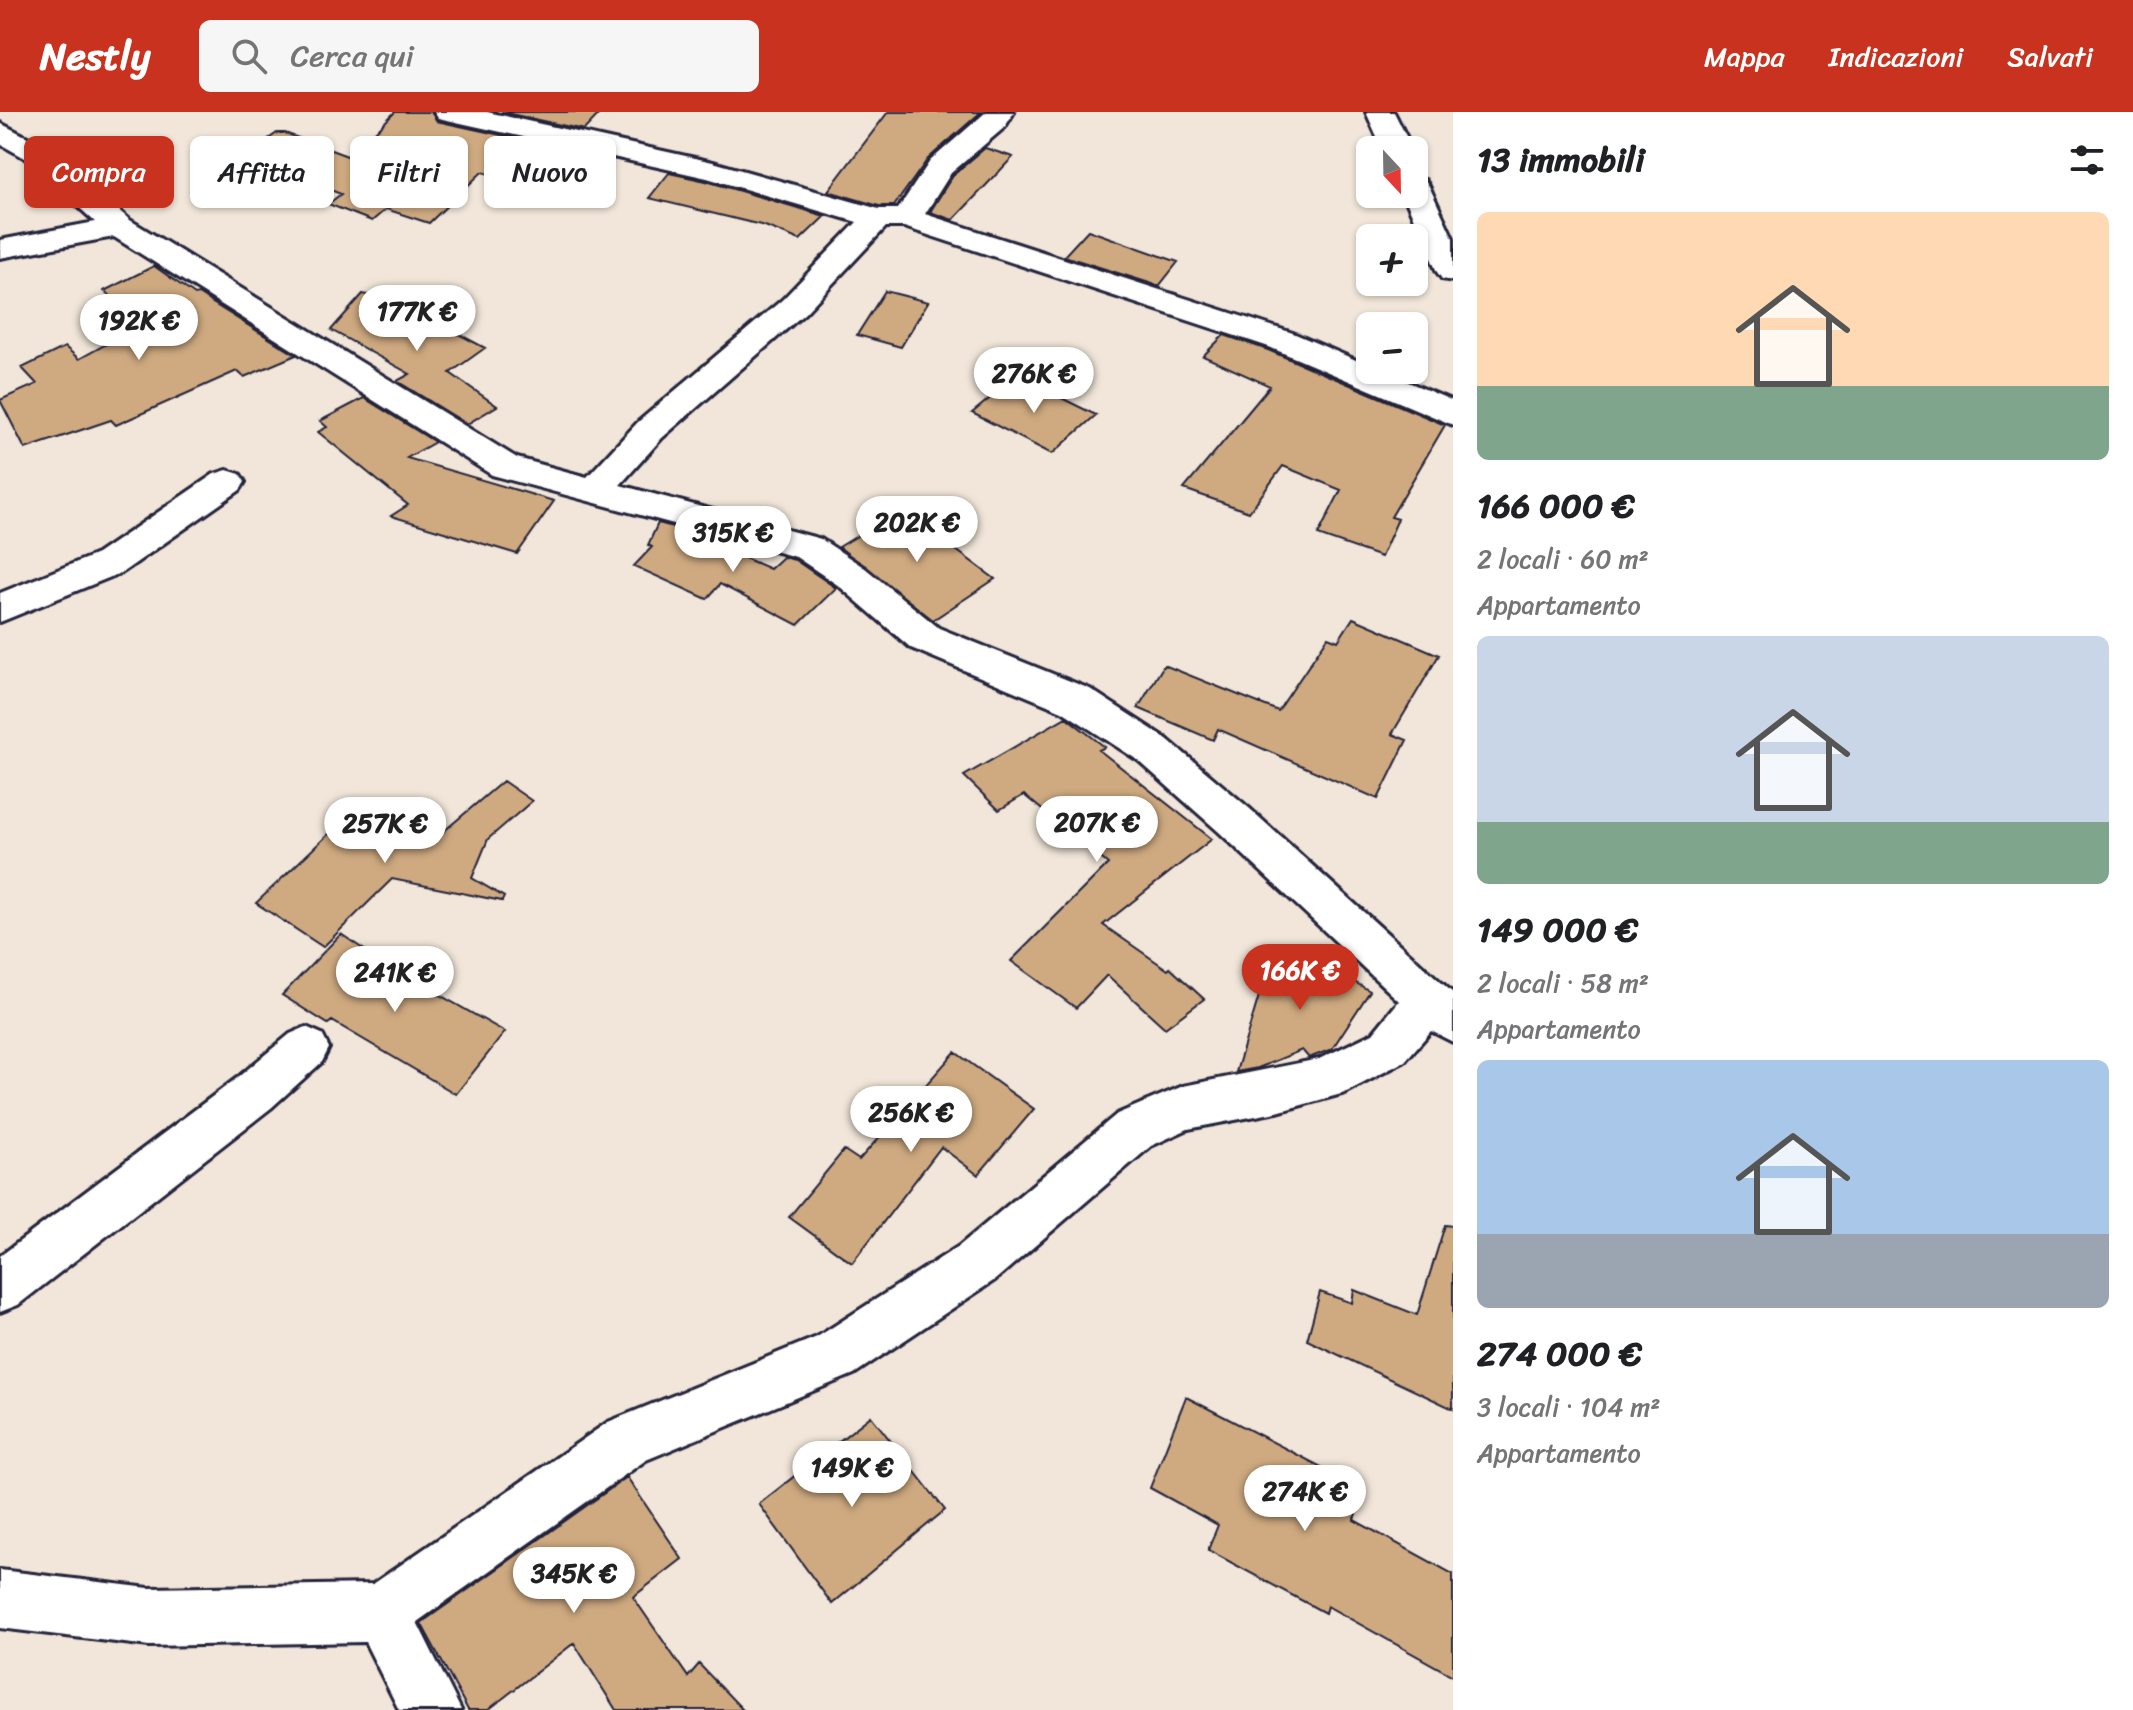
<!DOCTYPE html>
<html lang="it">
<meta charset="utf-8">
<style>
:root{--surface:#fff;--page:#f6f6f6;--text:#202124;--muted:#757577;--accent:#c8321e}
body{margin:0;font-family:Sriracha,sans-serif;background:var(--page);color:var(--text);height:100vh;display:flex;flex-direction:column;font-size:30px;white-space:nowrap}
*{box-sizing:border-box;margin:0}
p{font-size:26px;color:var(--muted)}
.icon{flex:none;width:44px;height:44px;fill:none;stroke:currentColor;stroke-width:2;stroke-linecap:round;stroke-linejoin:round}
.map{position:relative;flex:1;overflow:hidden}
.details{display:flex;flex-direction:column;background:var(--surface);width:680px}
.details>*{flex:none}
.guide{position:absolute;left:24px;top:24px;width:760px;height:72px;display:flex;gap:16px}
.needle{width:52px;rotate:158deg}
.buttons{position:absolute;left:1356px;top:24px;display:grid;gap:16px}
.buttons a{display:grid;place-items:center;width:72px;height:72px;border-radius:12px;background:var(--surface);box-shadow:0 2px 6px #0004;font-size:40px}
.price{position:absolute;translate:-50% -68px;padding:0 18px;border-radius:28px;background:#fff;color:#222;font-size:26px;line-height:52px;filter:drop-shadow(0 2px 4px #0008)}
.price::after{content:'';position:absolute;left:50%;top:48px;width:24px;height:18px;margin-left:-12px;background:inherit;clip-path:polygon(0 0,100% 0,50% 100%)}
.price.on{background:var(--accent);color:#fff}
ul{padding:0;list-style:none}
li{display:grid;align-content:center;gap:16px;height:424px;padding:0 24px}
li span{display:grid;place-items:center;height:248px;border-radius:12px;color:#555}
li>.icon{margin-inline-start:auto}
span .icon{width:144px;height:144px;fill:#fffc;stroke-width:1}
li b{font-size:34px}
h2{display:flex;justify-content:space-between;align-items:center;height:96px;padding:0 24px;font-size:34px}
.chip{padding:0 28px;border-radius:12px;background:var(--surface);box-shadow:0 2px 6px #0004;font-size:28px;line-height:72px}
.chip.on{background:var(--accent);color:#fff}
header{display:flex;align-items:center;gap:48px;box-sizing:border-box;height:112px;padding:0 40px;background:var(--accent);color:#fff}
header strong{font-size:38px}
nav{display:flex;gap:44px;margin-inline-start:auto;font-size:28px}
.search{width:560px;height:72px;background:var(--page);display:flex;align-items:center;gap:20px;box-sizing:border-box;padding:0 28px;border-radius:12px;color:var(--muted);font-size:30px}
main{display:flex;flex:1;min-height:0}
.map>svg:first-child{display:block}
</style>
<header>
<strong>Nestly</strong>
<div class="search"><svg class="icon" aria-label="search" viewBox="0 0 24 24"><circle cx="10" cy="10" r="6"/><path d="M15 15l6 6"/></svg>Cerca qui</div>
<nav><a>Mappa</a><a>Indicazioni</a><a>Salvati</a></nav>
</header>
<main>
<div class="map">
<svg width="1453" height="1598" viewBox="0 0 1453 1598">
<rect width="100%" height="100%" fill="#f1e6d9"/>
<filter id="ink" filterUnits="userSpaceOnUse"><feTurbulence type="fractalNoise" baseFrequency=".0125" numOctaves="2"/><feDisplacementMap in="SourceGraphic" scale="16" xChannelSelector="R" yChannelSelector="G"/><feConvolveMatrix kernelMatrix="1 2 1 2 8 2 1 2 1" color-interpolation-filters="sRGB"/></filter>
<g filter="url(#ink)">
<path fill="#cfaa81" stroke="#22223b" stroke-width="2" d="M395 0H431L437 9 565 37 533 72 482 60 429 111 386 97 372 109 328 92 341 82 243 45 277 21H285L350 45Z
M501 0H601L584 18Z
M888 0H981L928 47 894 94H879L828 79Z
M985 36 1013 45 953 108 930 100 953 63Z
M669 61 706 69 825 104 800 128 765 114 649 86Z
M1088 118 1178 150 1159 174 1064 144Z
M154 154 195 183 198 182 296 243 244 265 237 259 116 313 111 308 25 337 0 288 37 272 22 256 65 235 79 247 144 211 104 179Z
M885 179 928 190 901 235 857 223Z
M363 182 404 193 485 236 450 261 497 294 467 312 397 269 410 262 331 218Z
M1224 223 1268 238 1445 313 1391 405 1398 407 1381 445 1318 423 1341 378 1283 354 1249 400 1184 377 1270 274 1203 244Z
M1017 264 1096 303 1052 342 972 301Z
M364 286 435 330 407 346 554 389 517 442 391 404 408 393 318 320 327 315 320 309Z
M901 397 995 467 933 508 839 435Z
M658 411 677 416 770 457 783 445 795 448 836 476 798 513 720 472 707 487 634 454 652 435 648 433Z
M1353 506 1439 543 1392 622 1407 628 1378 687 1218 617 1213 628 1138 596 1164 553 1278 599 1328 525 1338 529Z
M1066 605 1105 635 1099 638 1212 727 1103 813 1168 858 1170 856 1204 887 1165 916 1107 863 1076 896 1011 849 1108 752 1024 683 999 698 964 664Z
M503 669 532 689 488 727 472 766 504 785 502 789 392 767 323 835 256 791 357 695 424 736Z
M341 822 385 852 505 920 456 982 332 909 328 912 282 883Z
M1292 834 1370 879 1332 937 1309 946 1302 938 1258 956 1236 960 1259 884Z
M955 940 1034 997 978 1063 941 1035 852 1151 789 1105 844 1038 859 1048Z
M1445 1113 1453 1114V1297L1307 1228 1320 1180 1352 1191 1354 1178 1417 1203Z
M1186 1285 1364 1377 1354 1408 1453 1462V1564L1327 1494 1325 1501 1208 1438 1218 1413 1150 1376Z
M871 1304 945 1398 832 1492 759 1392Z
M627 1365 682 1447 633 1485 688 1565 699 1552 743 1598H616L574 1531 488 1598H468L421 1511Z"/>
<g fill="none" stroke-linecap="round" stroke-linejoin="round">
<g stroke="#22223b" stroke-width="6">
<path id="minor" d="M434 0H487L713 50 879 97H898L930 49 986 0H1014L1005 15 951 61 925 102 1293 221 1370 254V258H1380L1453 289V313L1269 235 904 115H886L805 201 662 326 620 373 821 427 865 456 939 516 1090 577 1167 627 1249 696 1453 881V930L1431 919 1405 949 1345 981 1277 1000 1188 1017 1151 1034 995 1168 854 1262 646 1348 417 1510 461 1598H399L365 1530 149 1534 0 1516V1458L149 1476 373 1472 608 1310 817 1225 959 1134 1117 1002 1183 974 1319 947 1373 921 1399 889 1219 720 1139 649 1062 599 911 536 839 474 796 445 492 363 114 125 0 146V128L95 110 25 46 0 32V11L45 34 130 108 517 346 587 365 638 310 783 187 857 110 707 66 438 6Z
M1366 0H1394L1413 38H1383Z
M1414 65 1425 68 1429 74 1453 126V169L1442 167 1437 160 1403 82H1414Z
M227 358 240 362 245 370 240 378 123 460 0 510V481L97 442 214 362Z
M306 915 322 922 329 936 322 950 271 996 18 1193 0 1200V1144L237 966 290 922Z"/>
</g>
<use href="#minor" fill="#fff" fill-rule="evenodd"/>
</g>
</g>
</svg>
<div class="buttons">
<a><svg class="needle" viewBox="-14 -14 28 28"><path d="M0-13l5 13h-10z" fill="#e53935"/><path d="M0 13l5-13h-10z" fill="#757577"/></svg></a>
<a>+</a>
<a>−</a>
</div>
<b class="price" style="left:417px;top:241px">177K €</b>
<b class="price" style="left:139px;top:250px">192K €</b>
<b class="price" style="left:1034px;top:303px">276K €</b>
<b class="price" style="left:917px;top:452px">202K €</b>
<b class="price" style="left:733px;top:462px">315K €</b>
<b class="price" style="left:1097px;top:752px">207K €</b>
<b class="price" style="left:385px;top:753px">257K €</b>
<b class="price on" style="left:1300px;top:900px">166K €</b>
<b class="price" style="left:395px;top:902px">241K €</b>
<b class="price" style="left:911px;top:1042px">256K €</b>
<b class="price" style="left:852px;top:1397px">149K €</b>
<b class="price" style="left:1305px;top:1421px">274K €</b>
<b class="price" style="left:574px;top:1503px">345K €</b>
<div class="guide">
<a class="chip on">Compra</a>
<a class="chip">Affitta</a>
<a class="chip">Filtri</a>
<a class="chip">Nuovo</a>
</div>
</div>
<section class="details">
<h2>13 immobili<svg class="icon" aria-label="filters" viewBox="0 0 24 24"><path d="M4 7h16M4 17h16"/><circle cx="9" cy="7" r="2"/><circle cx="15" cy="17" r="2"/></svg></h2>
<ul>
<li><span style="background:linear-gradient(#ffd9b3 70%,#7fa58c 0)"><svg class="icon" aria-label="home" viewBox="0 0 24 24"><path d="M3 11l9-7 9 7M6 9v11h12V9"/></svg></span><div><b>166 000 €</b><p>2 locali · 60 m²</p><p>Appartamento</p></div></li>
<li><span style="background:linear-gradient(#c9d6e8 75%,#7fa58c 0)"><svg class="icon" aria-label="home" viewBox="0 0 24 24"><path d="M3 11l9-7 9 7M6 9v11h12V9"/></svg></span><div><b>149 000 €</b><p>2 locali · 58 m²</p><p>Appartamento</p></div></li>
<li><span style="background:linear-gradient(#a9c7e8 70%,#9aa5b1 0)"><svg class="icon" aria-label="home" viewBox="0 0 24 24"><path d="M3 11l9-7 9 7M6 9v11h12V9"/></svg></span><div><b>274 000 €</b><p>3 locali · 104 m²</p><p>Appartamento</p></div></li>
</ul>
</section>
</main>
